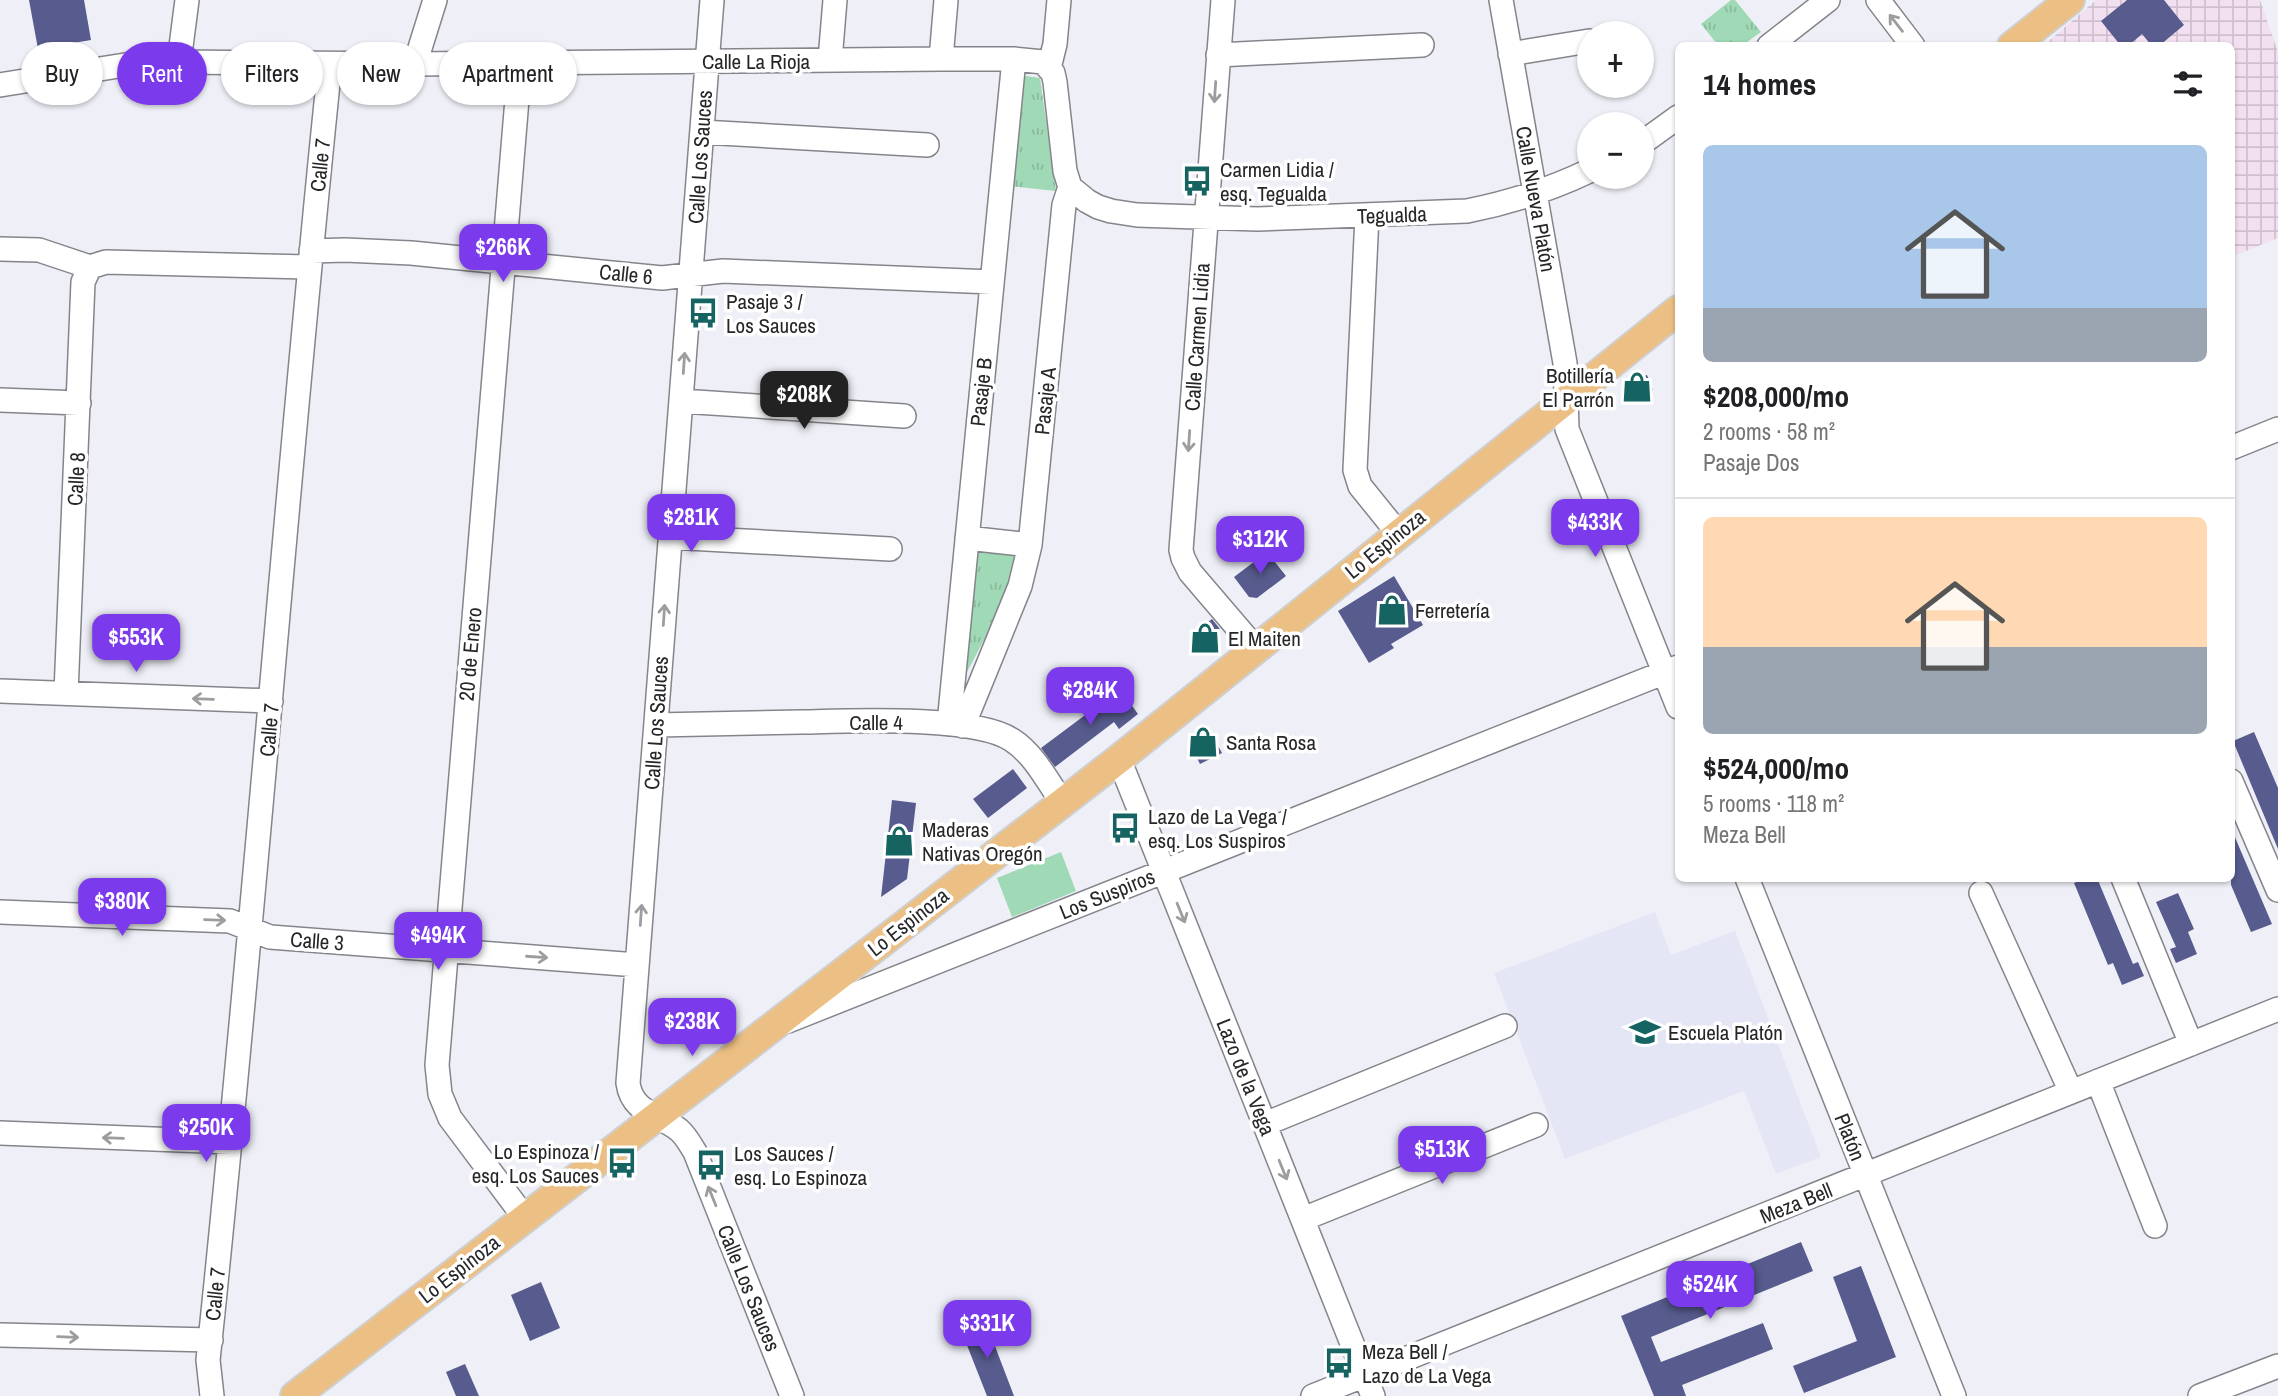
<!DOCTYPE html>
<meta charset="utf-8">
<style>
:root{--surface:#fff;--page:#f2f2f2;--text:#202124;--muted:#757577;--line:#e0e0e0;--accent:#7c3aed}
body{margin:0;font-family:"Archivo Narrow",sans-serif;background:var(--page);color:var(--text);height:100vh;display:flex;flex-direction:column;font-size:26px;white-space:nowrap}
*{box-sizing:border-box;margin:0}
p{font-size:23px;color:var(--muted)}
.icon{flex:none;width:38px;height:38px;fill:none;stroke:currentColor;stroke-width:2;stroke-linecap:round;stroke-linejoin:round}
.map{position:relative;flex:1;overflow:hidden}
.panel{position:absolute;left:1675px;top:42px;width:560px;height:840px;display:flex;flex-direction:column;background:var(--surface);border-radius:10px;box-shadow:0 2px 5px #0004}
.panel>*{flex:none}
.top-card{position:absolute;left:21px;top:42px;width:665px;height:63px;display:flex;gap:14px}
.buttons{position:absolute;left:1577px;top:21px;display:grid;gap:14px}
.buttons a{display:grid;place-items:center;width:77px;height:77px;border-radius:50%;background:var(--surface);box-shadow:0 2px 5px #0004;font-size:35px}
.price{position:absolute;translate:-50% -60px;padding:0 16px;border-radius:14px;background:var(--accent);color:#fff;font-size:23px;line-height:46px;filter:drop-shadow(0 2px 4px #0008)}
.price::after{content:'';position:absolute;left:50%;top:42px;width:21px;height:16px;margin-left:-10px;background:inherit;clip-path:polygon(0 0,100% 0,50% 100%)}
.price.current{background:#222;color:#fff}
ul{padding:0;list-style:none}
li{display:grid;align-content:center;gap:14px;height:371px;padding:0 28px}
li+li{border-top:2px solid var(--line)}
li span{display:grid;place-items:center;height:217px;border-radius:10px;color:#555}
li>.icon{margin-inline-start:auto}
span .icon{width:126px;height:126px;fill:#fffc;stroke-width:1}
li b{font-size:30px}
h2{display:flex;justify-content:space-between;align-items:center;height:84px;padding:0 28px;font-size:30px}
.chip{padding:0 24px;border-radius:32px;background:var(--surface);box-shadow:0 2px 5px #0004;font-size:24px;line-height:63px}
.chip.current{background:var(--accent);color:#fff}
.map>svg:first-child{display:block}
</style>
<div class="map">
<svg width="2278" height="1396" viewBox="0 0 2278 1396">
<defs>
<pattern id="industrial-grid" width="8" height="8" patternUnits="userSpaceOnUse" patternTransform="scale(1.75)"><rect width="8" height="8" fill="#f2e0f1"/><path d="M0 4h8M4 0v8" fill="none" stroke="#cfc0cf"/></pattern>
<pattern id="grass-tufts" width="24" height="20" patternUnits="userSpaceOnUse" patternTransform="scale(1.75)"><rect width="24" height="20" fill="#a0d9b5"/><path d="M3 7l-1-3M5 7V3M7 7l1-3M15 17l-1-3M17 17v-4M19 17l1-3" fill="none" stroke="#8aba9c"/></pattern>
</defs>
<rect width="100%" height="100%" fill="#eff0f7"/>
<path fill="url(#industrial-grid)" d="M2096 0H2260L2278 52V238L2231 257V46H2043Z"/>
<path fill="#e4e6f5" d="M1655 912 1671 955 1735 931 1821 1157 1776 1174 1744 1091 1565 1159 1494 973Z"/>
<path fill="url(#grass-tufts)" d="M1731 0H1735L1761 32 1743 45H1718L1701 24Z
M1019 75 1040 78 1056 191 1008 186Z
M972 545 1020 551 1016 579 956 693Z"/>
<path fill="#a0d9b5" d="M1061 852 1076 891 1012 917 997 878Z"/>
<path fill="#575b8d" d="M29 0H84L91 40 38 49Z
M2127 0H2164L2184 25 2159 46H2152L2142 34 2128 46H2121L2101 21Z
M1647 375 1653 390 1627 399 1622 385Z
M1267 552 1286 576 1257 598 1249 597 1234 577Z
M1394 576 1423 625 1391 644 1394 648 1369 663 1338 611Z
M1212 619 1220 629 1219 636 1201 650 1190 636Z
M1120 689 1138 714 1119 729 1114 722 1055 767 1041 748Z
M1210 731 1222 753 1200 764 1189 742Z
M2254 732 2278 788V849L2233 741Z
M1013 769 1027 788 988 818 973 799Z
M892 800 916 803 907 879 881 897Z
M2231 828 2272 924 2251 932 2231 885Z
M2085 878H2097L2133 964 2138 962 2144 976 2122 985 2113 963 2108 965 2074 883Z
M2178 893 2194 929 2188 932 2197 954 2176 963 2170 949 2176 947 2156 902Z
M1801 1242 1813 1271 1651 1337 1661 1362 1763 1323 1773 1349 1682 1385 1686 1396H1654L1621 1316Z
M1861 1266 1896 1357 1804 1393 1793 1366 1857 1341 1833 1277Z
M541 1282 560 1328 530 1341 511 1295Z
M985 1320 1014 1396H987L961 1330Z
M465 1364 479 1396H456L446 1372Z"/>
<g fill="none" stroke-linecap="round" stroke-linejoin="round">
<g stroke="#84858b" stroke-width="26">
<path id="minor" d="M712 0 628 1083C632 1113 659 1114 679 1130 686 1136 690 1144 695 1152L792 1396
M1223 0 1181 550 1183 558 1190 572 1255 648
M1501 0 1565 363 1567 429 1678 707
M1878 0 1913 46
M1769 46 1828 0
M1510 54 1589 41
M1218 55 1422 45
M941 59 946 0
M830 60 835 0
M179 62 187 0
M520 63 437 1065 440 1094 450 1118 525 1218
M415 64 435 0
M1049 68 1055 44 1059 0
M0 85 125 65 179 62 415 64 941 59H1014L1043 62 1053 73 1055 82 1065 171 1070 187 1064 205 1030 545 1020 586 963 726
M702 132 927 145
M1642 143 1678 117
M1070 187 1087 201 1098 207 1111 211 1137 215 1257 219 1467 211C1508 203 1551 189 1589 171
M1367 216 1355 470 1360 486 1398 533
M0 249 39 250 90 267 106 262 309 267
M311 251 345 250 411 253 662 278 723 271 992 282
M0 400 79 403
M681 401 904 416
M2231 448 2278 429
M670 537 890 549
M967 538 1030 545
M0 691 271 701
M66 693 83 282 90 267
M949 724 1014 59
M656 725C704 724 752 723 801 722 848 721 975 715 1012 740 1034 754 1048 782 1062 802
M1119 759 1373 1396
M2231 781 2278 890
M1747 878 1954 1396
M2123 878 2191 1044
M1981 893 2071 1092
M0 912 230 921 270 937 637 965
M788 1021 1678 667
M2098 1081 2155 1226
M1265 1124 1505 1026
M0 1133 230 1142
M1303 1219 1536 1125
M0 1335 211 1340
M212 1396 208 1360C254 928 285 495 330 64
M1313 1396 2278 1009
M2200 1396 2278 1366"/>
</g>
<g stroke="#cfcfd0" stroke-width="32">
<path id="major" d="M2012 46 2070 0
M295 1396 1119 759 1678 310"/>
</g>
<use href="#minor" stroke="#fff" stroke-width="23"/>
<use href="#major" stroke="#ecc084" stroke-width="28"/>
</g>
<defs><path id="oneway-shaft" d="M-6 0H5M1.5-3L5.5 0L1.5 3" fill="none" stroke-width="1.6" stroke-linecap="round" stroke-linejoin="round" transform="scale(1.75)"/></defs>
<g stroke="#9d9d9f">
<use href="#oneway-shaft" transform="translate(1896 23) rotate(-128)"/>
<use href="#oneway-shaft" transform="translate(1215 92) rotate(94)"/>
<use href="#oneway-shaft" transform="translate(684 363) rotate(-86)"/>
<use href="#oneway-shaft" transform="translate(1189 441) rotate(94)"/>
<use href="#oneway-shaft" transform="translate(664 615) rotate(-86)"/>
<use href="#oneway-shaft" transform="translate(203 699) rotate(-178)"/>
<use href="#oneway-shaft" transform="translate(1181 913) rotate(68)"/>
<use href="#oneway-shaft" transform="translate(641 915) rotate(-86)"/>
<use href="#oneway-shaft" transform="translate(215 920) rotate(2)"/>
<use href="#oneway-shaft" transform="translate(537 957) rotate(4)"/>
<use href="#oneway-shaft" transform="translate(113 1138) rotate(-178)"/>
<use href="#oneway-shaft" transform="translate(1283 1170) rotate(68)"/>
<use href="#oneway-shaft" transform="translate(712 1196) rotate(-112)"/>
<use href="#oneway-shaft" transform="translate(68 1337) rotate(2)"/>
</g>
<defs>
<g id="bus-bare" transform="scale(2.415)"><path d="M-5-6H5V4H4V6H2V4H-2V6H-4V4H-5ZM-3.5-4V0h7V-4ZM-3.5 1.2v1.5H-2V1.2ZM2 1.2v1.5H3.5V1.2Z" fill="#156461" stroke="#fff" stroke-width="2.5" paint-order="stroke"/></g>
<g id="shop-bare" transform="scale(2.415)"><path d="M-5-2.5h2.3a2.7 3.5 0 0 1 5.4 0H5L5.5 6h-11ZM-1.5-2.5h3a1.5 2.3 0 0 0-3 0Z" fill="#156461" stroke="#fff" stroke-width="2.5" paint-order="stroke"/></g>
<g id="school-bare" transform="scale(2.415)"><path d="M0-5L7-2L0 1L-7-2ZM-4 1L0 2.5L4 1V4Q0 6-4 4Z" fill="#156461" stroke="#fff" stroke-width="2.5" paint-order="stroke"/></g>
</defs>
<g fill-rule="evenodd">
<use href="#bus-bare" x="1197" y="181"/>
<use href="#bus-bare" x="703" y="313"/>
<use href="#shop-bare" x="1637" y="387"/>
<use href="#shop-bare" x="1392" y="610"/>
<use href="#shop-bare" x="1205" y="638"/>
<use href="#shop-bare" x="1203" y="742"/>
<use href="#bus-bare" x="1125" y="828"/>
<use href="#shop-bare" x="899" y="841"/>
<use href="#school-bare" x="1645" y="1032"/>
<use href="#bus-bare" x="622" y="1163"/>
<use href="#bus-bare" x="711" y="1165"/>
<use href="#bus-bare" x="1339" y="1363"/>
</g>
<g text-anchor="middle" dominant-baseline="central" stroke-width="7" stroke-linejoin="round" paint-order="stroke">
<g font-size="21" fill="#262629" stroke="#fff">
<text x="756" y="61">Calle La Rioja</text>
<text transform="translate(700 157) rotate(-86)">Calle Los Sauces</text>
<text transform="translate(320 165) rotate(-84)">Calle 7</text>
<text transform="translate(1536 199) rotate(80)">Calle Nueva Platón</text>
<text transform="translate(1392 215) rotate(-2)">Tegualda</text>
<text transform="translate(626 274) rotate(6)">Calle 6</text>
<text transform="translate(1197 337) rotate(-86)">Calle Carmen Lidia</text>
<text transform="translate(981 392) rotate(-84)">Pasaje B</text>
<text transform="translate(1045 401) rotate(-84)">Pasaje A</text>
<text transform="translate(76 479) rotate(-87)">Calle 8</text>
<text transform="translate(1385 544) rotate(-39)">Lo Espinoza</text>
<text transform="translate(470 654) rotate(-85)">20 de Enero</text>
<text x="876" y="722">Calle 4</text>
<text transform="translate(656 723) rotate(-86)">Calle Los Sauces</text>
<text transform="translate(269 730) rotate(-85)">Calle 7</text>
<text transform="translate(1107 894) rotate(-22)">Los Suspiros</text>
<text transform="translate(908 922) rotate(-38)">Lo Espinoza</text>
<text transform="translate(317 941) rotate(4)">Calle 3</text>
<text transform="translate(1246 1077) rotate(68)">Lazo de la Vega</text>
<text transform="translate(1850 1137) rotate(68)">Platón</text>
<text transform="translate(1796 1203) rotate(-22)">Meza Bell</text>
<text transform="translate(459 1269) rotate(-38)">Lo Espinoza</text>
<text transform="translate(749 1288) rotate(68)">Calle Los Sauces</text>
<text transform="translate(215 1294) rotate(-84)">Calle 7</text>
</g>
<g font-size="21" fill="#262629" stroke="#fff" text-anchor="start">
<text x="1220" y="169">Carmen Lidia /<tspan x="1220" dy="24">esq. Tegualda</tspan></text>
<text x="726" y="301">Pasaje 3 /<tspan x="726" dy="24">Los Sauces</tspan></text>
<text x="1614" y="375" text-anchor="end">Botillería<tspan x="1614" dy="24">El Parrón</tspan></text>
<text x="1415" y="610">Ferretería</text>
<text x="1228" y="638">El Maiten</text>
<text x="1226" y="742">Santa Rosa</text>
<text x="1148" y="816">Lazo de La Vega /<tspan x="1148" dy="24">esq. Los Suspiros</tspan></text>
<text x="922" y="829">Maderas<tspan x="922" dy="24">Nativas Oregón</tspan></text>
<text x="1668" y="1032">Escuela Platón</text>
<text x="599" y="1151" text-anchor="end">Lo Espinoza /<tspan x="599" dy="24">esq. Los Sauces</tspan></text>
<text x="734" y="1153">Los Sauces /<tspan x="734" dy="24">esq. Lo Espinoza</tspan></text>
<text x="1362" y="1351">Meza Bell /<tspan x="1362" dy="24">Lazo de La Vega</tspan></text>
</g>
</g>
</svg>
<div class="buttons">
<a>+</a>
<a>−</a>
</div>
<b class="price" style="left:503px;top:284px">$266K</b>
<b class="price current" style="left:804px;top:431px">$208K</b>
<b class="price" style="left:691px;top:554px">$281K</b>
<b class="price" style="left:1595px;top:559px">$433K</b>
<b class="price" style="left:1260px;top:576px">$312K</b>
<b class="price" style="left:136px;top:674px">$553K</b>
<b class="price" style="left:1090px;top:727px">$284K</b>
<b class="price" style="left:122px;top:938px">$380K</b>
<b class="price" style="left:438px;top:972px">$494K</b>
<b class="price" style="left:692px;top:1058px">$238K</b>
<b class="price" style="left:206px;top:1164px">$250K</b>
<b class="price" style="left:1442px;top:1186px">$513K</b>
<b class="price" style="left:1710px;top:1321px">$524K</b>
<b class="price" style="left:987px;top:1360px">$331K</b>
<div class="top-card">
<a class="chip">Buy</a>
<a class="chip current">Rent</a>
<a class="chip">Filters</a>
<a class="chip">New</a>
<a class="chip">Apartment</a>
</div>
<section class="panel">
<h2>14 homes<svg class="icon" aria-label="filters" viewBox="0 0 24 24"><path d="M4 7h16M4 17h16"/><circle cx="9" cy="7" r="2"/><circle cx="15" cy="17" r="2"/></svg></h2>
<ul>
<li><span style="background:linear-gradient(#a9c7e8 75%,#9aa5b1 0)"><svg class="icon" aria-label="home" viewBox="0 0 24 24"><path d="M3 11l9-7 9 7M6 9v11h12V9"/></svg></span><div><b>$208,000/mo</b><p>2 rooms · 58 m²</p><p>Pasaje Dos</p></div></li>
<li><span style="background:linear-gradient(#ffd9b3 60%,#9aa5b1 0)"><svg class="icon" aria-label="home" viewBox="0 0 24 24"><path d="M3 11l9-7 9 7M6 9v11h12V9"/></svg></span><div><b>$524,000/mo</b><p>5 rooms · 118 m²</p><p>Meza Bell</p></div></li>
</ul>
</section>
</div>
